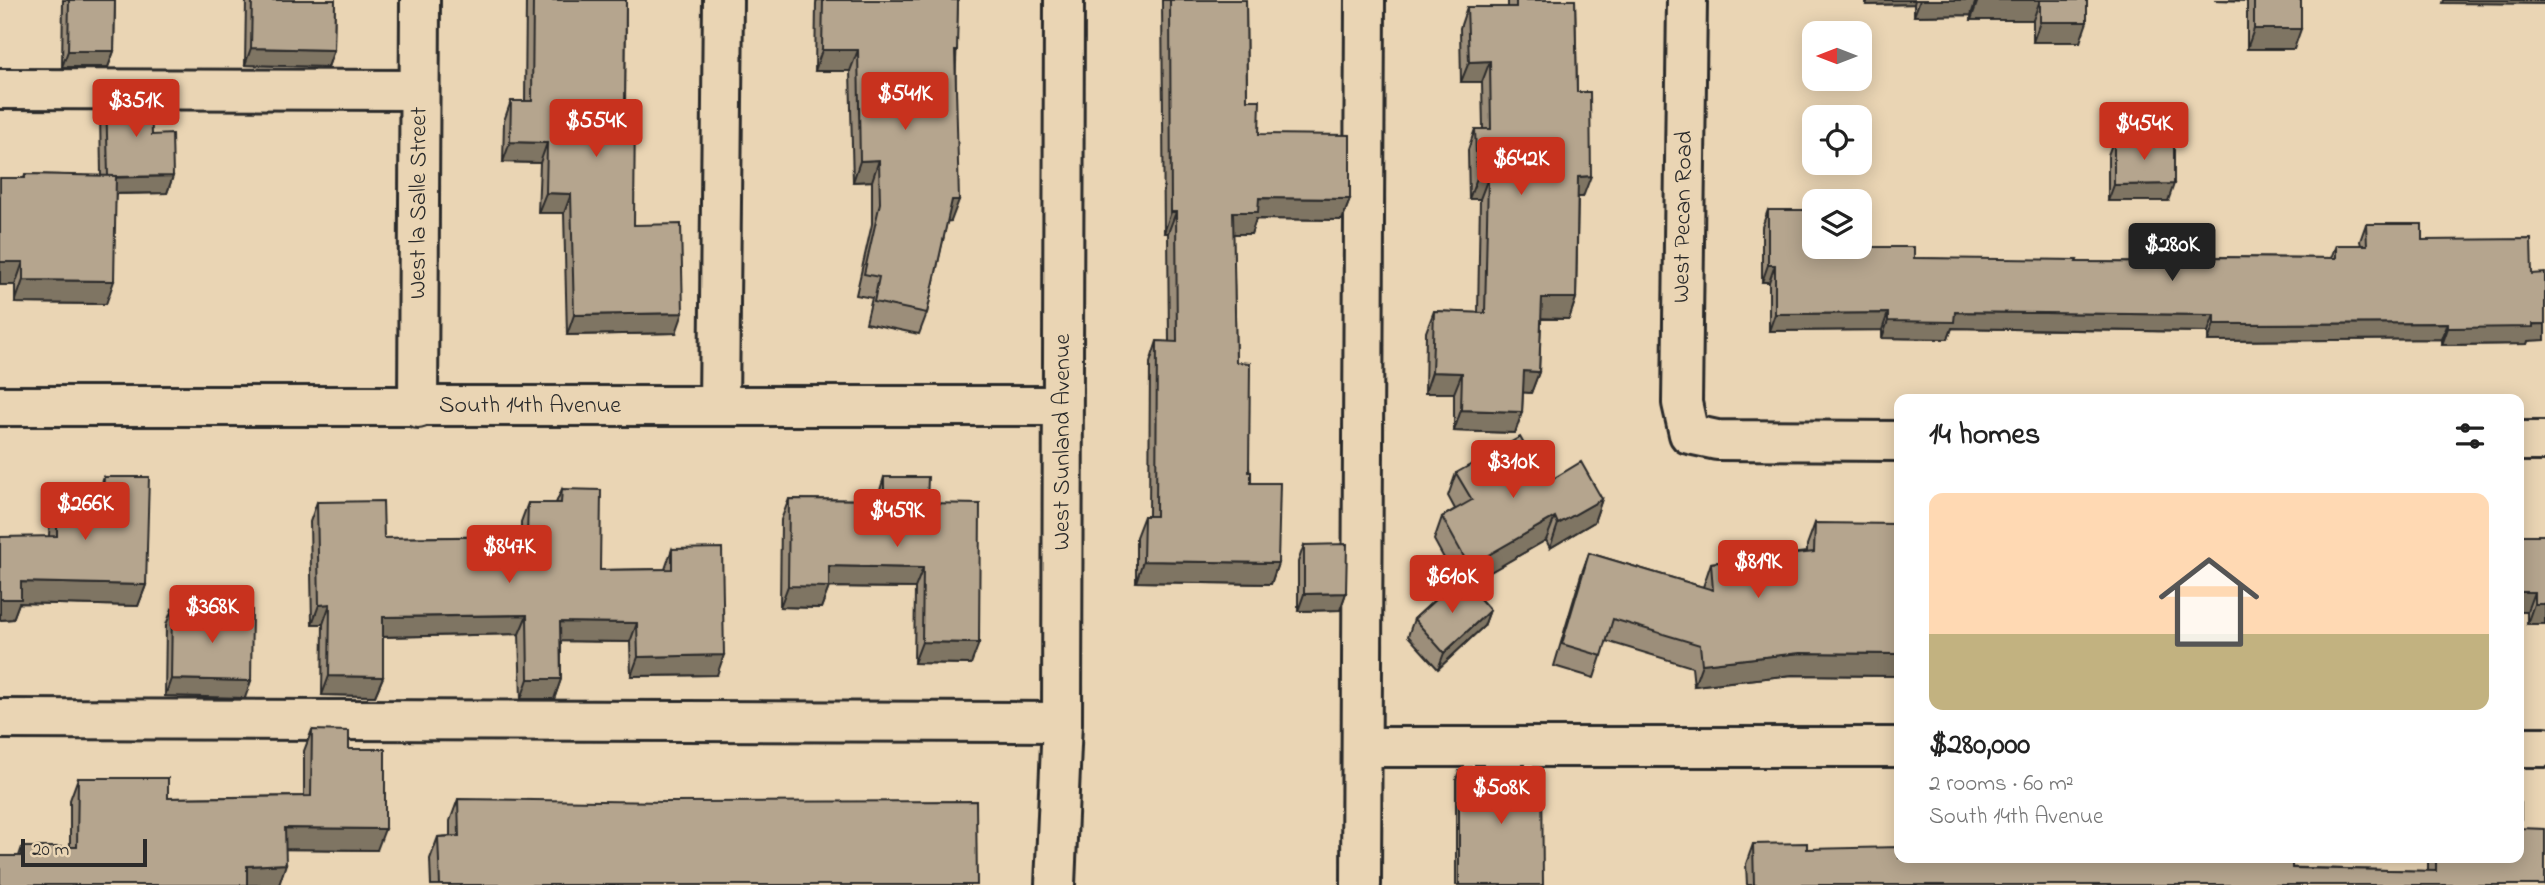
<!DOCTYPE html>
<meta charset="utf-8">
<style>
:root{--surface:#fff;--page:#f2f2f2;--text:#222;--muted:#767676;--line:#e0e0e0;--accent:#c8321e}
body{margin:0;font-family:"Indie Flower",sans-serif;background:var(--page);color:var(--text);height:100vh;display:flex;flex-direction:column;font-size:26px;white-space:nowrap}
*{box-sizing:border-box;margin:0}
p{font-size:23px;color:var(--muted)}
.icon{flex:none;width:38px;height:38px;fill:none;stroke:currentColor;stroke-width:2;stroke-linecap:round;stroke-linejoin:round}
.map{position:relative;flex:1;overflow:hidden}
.side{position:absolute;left:1894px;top:394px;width:630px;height:469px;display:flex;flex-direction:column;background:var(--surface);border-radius:14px;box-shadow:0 4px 18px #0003}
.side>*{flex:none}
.needle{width:46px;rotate:270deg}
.buttons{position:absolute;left:1802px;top:21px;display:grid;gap:14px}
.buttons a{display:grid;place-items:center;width:70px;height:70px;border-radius:14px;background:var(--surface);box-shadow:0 4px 18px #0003;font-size:35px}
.scale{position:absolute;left:21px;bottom:18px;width:126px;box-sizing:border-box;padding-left:7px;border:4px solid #2b2b2b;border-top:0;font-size:19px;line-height:24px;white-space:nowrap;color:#2b2b2b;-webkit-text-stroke:5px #ead5b4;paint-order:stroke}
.price{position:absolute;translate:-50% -60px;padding:0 16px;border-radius:7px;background:var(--accent);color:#fff;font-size:23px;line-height:46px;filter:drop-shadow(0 2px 4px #0008)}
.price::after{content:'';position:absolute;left:50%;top:42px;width:21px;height:16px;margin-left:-10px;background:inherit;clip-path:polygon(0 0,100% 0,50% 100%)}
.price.current{background:#222;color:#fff}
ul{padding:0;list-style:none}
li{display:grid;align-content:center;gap:14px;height:371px;padding:0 35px}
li+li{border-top:2px solid var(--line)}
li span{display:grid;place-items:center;height:217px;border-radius:14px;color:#555}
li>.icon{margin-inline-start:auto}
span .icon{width:126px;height:126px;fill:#fffc;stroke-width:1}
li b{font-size:30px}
h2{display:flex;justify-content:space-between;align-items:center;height:84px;padding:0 35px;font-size:30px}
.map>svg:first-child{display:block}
</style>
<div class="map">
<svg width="2545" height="885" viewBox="0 0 2545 885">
<rect width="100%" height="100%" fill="#ead5b4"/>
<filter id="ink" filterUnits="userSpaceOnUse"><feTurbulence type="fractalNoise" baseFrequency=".0143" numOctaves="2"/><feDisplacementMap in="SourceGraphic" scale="14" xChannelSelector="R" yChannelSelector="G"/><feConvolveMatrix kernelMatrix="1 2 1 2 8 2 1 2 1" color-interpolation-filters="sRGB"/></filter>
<g filter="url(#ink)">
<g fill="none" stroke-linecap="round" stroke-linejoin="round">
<g stroke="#2b2b2b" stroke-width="44">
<g id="minor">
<path d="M1687 0 1682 403 1689 434 1717 440 1899 441"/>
<path d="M0 89 419 90"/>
<path id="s1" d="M0 406H1061"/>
<path d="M719 406 723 0"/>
<path id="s2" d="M418 408 420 0"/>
<path d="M2518 441H2545"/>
<path d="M0 719 1062 722"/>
<path d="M1362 747H1899"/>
<path d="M2518 747H2545"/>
<path id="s3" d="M1055 885 1062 722 1064 0"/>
<path d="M1361 885 1365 0"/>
</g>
</g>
<use href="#minor" stroke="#ead5b4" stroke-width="38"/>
</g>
<path fill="#9c8e7a" stroke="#2b2b2b" stroke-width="2" d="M63 0H115L114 51 108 67H62Z
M246 0H335L334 50 328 67 245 65Z
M526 0H626L625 103 634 225 676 333 567 335 564 213H538L540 163 503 162 504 121 511 101H525Z
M817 0H958L951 221H947L927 313 919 334 866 323 872 298 856 295 872 224V181L853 182 850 71H815L816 3Z
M1162 0H1246L1247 100 1259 134 1350 199 1342 220 1256 219 1251 234H1233L1236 362 1251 483 1278 563 1271 584 1136 582V537L1144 516H1149L1150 363 1157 341 1169 342 1168 233H1164Z
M1508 0H1575L1577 92 1583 197H1578L1576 298 1569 319H1541L1539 372 1531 393 1523 392 1522 412 1515 433 1454 431V393H1425L1426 332 1434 311 1478 313 1480 199H1469L1468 150 1475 129H1483L1482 82H1461L1460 28 1467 7H1508Z
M1866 0H2087L2080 42H2033V20H1971V15L1914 16V4L1866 5Z
M2214 0H2301L2294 49H2247V1Z
M106 94 152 135 173 176 167 193 116 194 106 304 15 303V285H0L25 174 101 176 100 111Z
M2114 139 2168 201H2108V155Z
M1768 210 1815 247 1914 258 2076 262 2213 263 2215 257 2331 258 2336 245H2361L2360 241 2366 224 2422 240 2528 341 2527 344 2442 345V339L2208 341V332L1952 328 1948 339 1882 338V330L1769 331V282H1762V227Z
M1456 473 1546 483 1602 499 1594 522 1550 548 1546 540 1467 585 1490 610 1484 626 1438 669 1408 636 1414 619 1456 580 1434 540 1442 517 1455 509 1448 496Z
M104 477 146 585 138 606 19 603 13 619 0 620 49 536 50 516 57 495 97 496Z
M884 477 927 503 971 664 914 663 915 588 829 587 821 608 780 607 781 520 789 499 877 500Z
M562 489 600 570 665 569 672 549 717 675 631 676 630 642 561 641V679L554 699H521L519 634 383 637V677L375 696 322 695 323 624H312L310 522 317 502 384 538 521 536V522L528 503H556Z
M1815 523 1897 676 1792 675 1694 686 1692 667 1606 641 1594 678 1554 666 1581 575 1589 553 1703 587 1711 563 1807 552V545Z
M2545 535V624H2527V611Z
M1304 545 1346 593 1340 610 1298 611V562Z
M172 609 245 698 165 696 166 625Z
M312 730 349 749 377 850 286 849 19 856 22 847H70V800L78 778 168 798 304 796V751Z
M1475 765 1525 771 1543 885H1456V780L1459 771H1473Z
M458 799 977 885H431L430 859 438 837 450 836V821Z
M2521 828 2545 885H1747L1746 864 1753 844 1899 858 2428 871V858H2518Z"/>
<path fill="#7f7463" stroke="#2b2b2b" stroke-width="2" d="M1868 0H1915L1914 4 1866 5Z
M1920 0H1976L1971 15 1914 16Z
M1978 0H2040L2033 20H1971Z
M2444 0H2545V4L2443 3Z
M2040 22H2087L2080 42H2033Z
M2254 29H2301L2294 49H2247Z
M251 48 334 50 328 67 245 65Z
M822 50H858L850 71H815Z
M68 51H114L108 67H62Z
M1490 61 1482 82H1461L1469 62Z
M510 142 547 143 540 163 503 162Z
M879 160 872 181 853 182 860 161Z
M173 176 167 193 102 194 108 178Z
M1591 176 1583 197H1571L1578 177Z
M1477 178H1488L1480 199H1469Z
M2174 184 2168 201H2108L2114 185Z
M546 193 571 194 564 213H538Z
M1259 198 1350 199 1342 220 1256 219 1251 234H1225L1233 212Z
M952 200H959L951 221 944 222Z
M1171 212H1176L1168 233H1164Z
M0 262H23L15 285H0Z
M1768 265H1775L1769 282H1762Z
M23 280 114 281 106 304 15 303Z
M1542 298H1576L1569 319 1534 318Z
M1955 312 2214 315 2208 332 1952 328 1948 339 1882 338 1888 321Z
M683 313 676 333 567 335 574 315Z
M1888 313 1882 330 1769 331 1775 314Z
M2448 323 2442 339 2208 341 2214 324Z
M2545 324V340L2528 341 2527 344 2442 345 2448 328Z
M1524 371 1539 372 1531 393 1516 392Z
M1432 372 1462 373 1454 393H1425Z
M1461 410 1522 412 1515 433 1454 431Z
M1602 499 1594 522 1550 548 1558 524Z
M1555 517 1546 540 1461 589 1469 566Z
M1143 561 1278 563 1271 584 1136 582Z
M829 566 923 568 915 588 829 587 821 608 780 607 788 586Z
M21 582 146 585 138 606 19 603 13 619 0 620V599Z
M2518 592H2534L2527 611H2518Z
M1346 593 1340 610 1298 611 1304 594Z
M330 604 323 624H312L319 605Z
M2534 604H2545V624H2527Z
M1490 610 1484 626 1438 669 1444 653Z
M527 615 519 634 376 637 383 617Z
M560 622 637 623 630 642 553 641Z
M922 642 979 643 971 664 914 663Z
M1800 653 1899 654V672L1897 676 1792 675 1694 686 1702 664Z
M724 655 717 675 631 676 638 657Z
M329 676 383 677 375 696 322 695Z
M171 679 251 681 245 698 165 696Z
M528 679H561L554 699H521Z
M285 828 385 829 377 850 277 849Z
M286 864 279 885H240L247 866Z"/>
<path fill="#b5a58e" stroke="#2b2b2b" stroke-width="2" d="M69 0H115L114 51H68Z
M252 0H335L334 50 251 48Z
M533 0H626L625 103H635L634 225 681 224 683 313 574 315 571 194 546 193 547 143 510 142 511 101H532Z
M823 0H958L957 51H955L959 200H952L927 313 874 302 879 277 864 274 880 203 879 160 860 161 858 50H822Z
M1170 0H1246L1247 100H1260L1259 134 1350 135V199L1259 198 1258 212H1233L1236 362 1250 363 1249 472H1251V483H1280L1278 563 1143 561 1144 516H1156L1157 341 1177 342 1176 212H1171Z
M1516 0H1575L1577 92H1590L1591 176 1578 177 1576 298H1542L1539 372 1524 371 1522 412 1461 410 1462 373 1432 372 1434 311 1485 313 1488 178H1477L1475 129H1491L1490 61 1469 62 1467 7H1516Z
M1978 0H2087V22H2040V0Z
M2254 0H2301V29H2254Z
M106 94 151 95 152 135 172 134 173 176 116 177V176H108Z
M2174 138V184L2114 185V139Z
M25 174 116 176 114 281 23 280V262H0V178H25Z
M1768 210H1815V247H1914V258L2077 260 2076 262 2215 263V257L2336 258V245H2367L2366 224H2422V240L2531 239 2532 274 2545 273V324H2533V327L2448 328V323L2214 324V315L1955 312 1954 322 1888 321V313L1775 314V265H1768Z
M1520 437 1546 483 1581 462 1602 499 1558 524 1555 517 1469 566 1442 517 1472 500 1456 473Z
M104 477H149L146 585 21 582V599H0V537L57 536V495L103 496Z
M884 477H928L927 503 980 504 979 643 922 642 923 568 829 566V587L788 586 789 499 884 500Z
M562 489 601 490 600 570 672 569V549L722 548 724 655 638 657 637 623 560 622 561 679H528L527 615 383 617V677L329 676 330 604 319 605 317 502 383 501 384 538 527 536 528 503H561Z
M1815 523 1899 524V654L1800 653 1702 664 1700 645 1613 619 1602 656 1562 644 1589 553 1713 590 1711 563 1814 552Z
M2518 535H2545V604H2534V592H2518Z
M1347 544 1346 593 1304 594V545Z
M1460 577 1490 610 1444 653 1414 619Z
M172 609 252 610 251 681 171 679Z
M312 730 349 731V749H385V829L285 828 286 864 247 866V885H0V856H22V847H77L78 778H168V798L311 796Z
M1475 765H1525V771H1542L1543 885H1459V771H1475Z
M458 799 667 802 976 801 977 885H440L438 837 459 836Z
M2518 803H2521V828L2545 829V885H1754L1753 844 1807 843V849L1899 847V858H2292V868L2436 871V858H2518Z"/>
</g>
<g text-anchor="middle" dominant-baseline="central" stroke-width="6" stroke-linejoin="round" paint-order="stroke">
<g font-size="24" fill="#2b2b2b" stroke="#ead5b4">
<text stroke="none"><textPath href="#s2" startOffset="205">West la Salle Street</textPath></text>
<text transform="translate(1684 217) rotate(-89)">West Pecan Road</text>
<text stroke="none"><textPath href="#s1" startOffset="530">South 14th Avenue</textPath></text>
<text stroke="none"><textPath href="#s3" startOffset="443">West Sunland Avenue</textPath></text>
</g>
</g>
</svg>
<div class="buttons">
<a><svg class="needle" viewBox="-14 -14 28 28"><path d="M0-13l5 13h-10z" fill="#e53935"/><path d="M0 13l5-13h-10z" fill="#767676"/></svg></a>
<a><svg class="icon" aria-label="locate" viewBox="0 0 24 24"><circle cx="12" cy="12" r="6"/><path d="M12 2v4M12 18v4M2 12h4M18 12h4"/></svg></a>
<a><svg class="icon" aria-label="layers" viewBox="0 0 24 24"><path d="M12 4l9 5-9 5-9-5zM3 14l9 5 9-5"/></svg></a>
</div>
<div class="scale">20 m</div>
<b class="price" style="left:905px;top:132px">$541K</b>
<b class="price" style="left:136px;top:139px">$351K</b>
<b class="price" style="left:596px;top:159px">$554K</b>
<b class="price" style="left:2144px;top:162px">$454K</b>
<b class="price" style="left:1521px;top:197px">$642K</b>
<b class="price current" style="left:2172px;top:283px">$280K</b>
<b class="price" style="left:1513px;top:500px">$310K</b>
<b class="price" style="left:85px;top:542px">$266K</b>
<b class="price" style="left:897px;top:549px">$459K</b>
<b class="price" style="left:509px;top:585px">$847K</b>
<b class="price" style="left:1758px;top:600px">$819K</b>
<b class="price" style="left:1452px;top:615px">$610K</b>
<b class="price" style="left:212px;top:645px">$368K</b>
<b class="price" style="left:1501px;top:826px">$508K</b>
<section class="side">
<h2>14 homes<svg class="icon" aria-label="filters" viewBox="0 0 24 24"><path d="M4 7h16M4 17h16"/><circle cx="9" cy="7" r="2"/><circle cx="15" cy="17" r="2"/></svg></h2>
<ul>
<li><span style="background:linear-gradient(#ffd9b3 65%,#c2b280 0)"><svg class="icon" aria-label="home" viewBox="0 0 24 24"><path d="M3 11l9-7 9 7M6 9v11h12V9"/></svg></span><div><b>$280,000</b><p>2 rooms · 60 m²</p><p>South 14th Avenue</p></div></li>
</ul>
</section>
</div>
